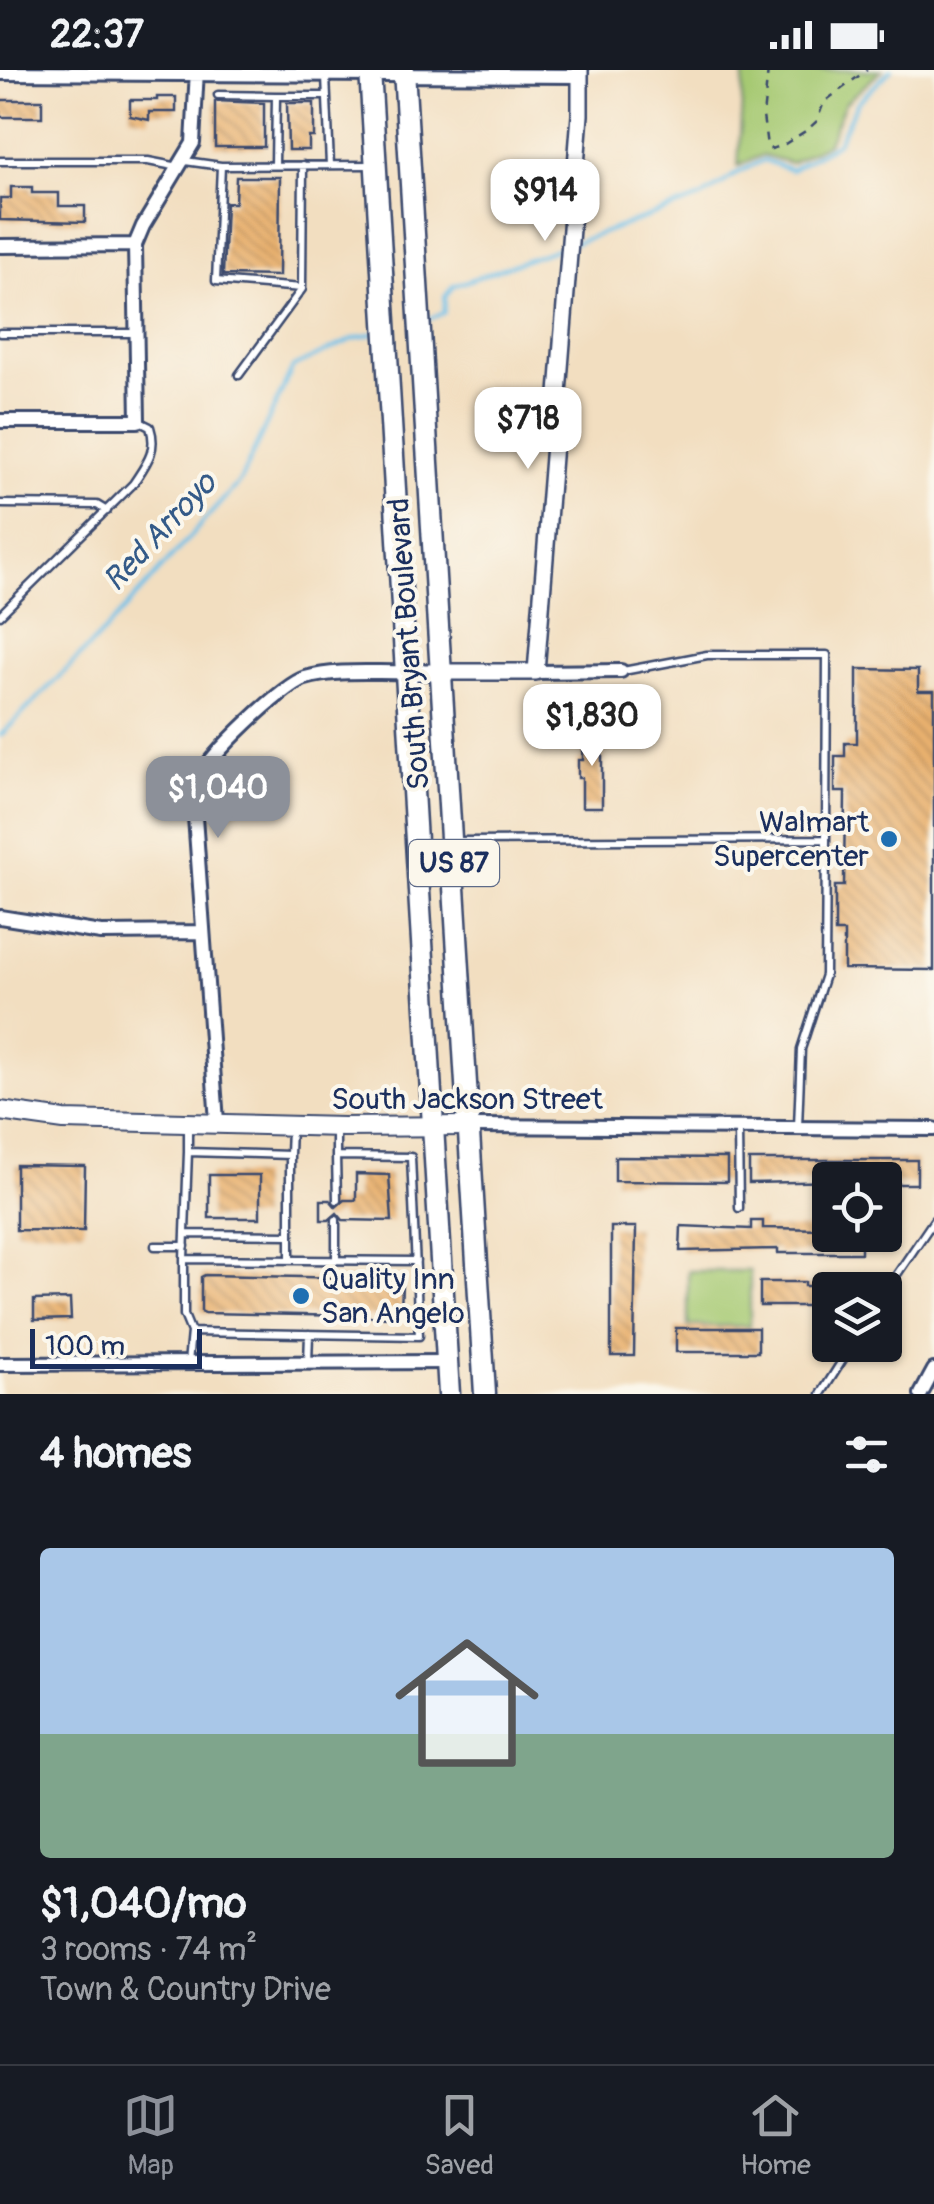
<!DOCTYPE html>
<meta charset="utf-8">
<style>
:root{--surface:#171b24;--page:#20242c;--text:#f1f3f6;--muted:#9ea1a6;--line:#363941;--accent:#8c9099}
body{margin:0;font-family:Pangolin,sans-serif;background:var(--page);color:var(--text);height:100vh;display:flex;flex-direction:column;font-size:38px;white-space:nowrap}
*{box-sizing:border-box;margin:0}
p{font-size:32px;color:var(--muted)}
.icon{flex:none;width:55px;height:55px;fill:none;stroke:currentColor;stroke-width:2;stroke-linecap:round;stroke-linejoin:round}
.map{position:relative;height:1324px;overflow:hidden}
.side{display:flex;flex-direction:column;background:var(--surface);flex:1}
.side>*{flex:none}
.fabs{position:absolute;left:812px;top:1092px;display:grid;gap:20px}
.fabs a{display:grid;place-items:center;width:90px;height:90px;border-radius:10px;background:var(--surface);box-shadow:0 2px 8px #0004;font-size:50px}
.scale{position:absolute;left:30px;bottom:25px;width:172px;box-sizing:border-box;padding-left:10px;border:5px solid #1b2f5e;border-top:0;font-size:28px;line-height:35px;white-space:nowrap;color:#1b2f5e;-webkit-text-stroke:8px #fbf7ec;paint-order:stroke}
.price{position:absolute;translate:-50% -85px;padding:0 22px;border-radius:20px;background:#fff;color:#222;font-size:32px;line-height:65px;filter:drop-shadow(0 2px 5px #0008)}
.price::after{content:'';position:absolute;left:50%;top:60px;width:30px;height:22px;margin-left:-15px;background:inherit;clip-path:polygon(0 0,100% 0,50% 100%)}
.price.selected{background:var(--accent);color:#fff}
ul{padding:0;list-style:none}
li{display:grid;align-content:center;gap:20px;height:530px;padding:0 40px}
li+li{border-top:2px solid var(--line)}
li span{display:grid;place-items:center;height:310px;border-radius:10px;color:#555}
li>.icon{margin-inline-start:auto}
span .icon{width:180px;height:180px;fill:#fffc;stroke-width:1}
li b{font-size:42px}
h2{display:flex;justify-content:space-between;align-items:center;height:120px;padding:0 40px;font-size:42px}
.status{display:flex;justify-content:space-between;align-items:center;height:70px;padding:0 50px;background:var(--surface);direction:ltr}
.status svg{height:28px;fill:currentColor}
.tabs{display:flex;justify-content:space-around;align-items:center;height:140px;border-top:2px solid var(--line);background:var(--surface);font-size:28px;color:var(--muted)}
.tabs a{display:grid;justify-items:center;gap:5px}
.tabs .selected{color:var(--accent)}
.map>svg:first-child{display:block}
</style>
<div class="status"><b>22:37</b><svg viewBox="0 0 49 12"><path d="M0 12V9h3v3zM5 12V6h3v6zM10 12V3h3v9zM15 12V0h3v12zM26 1h20v11H26zM47 4h2v5h-2z"/></svg></div>
<div class="map">
<svg width="934" height="1324" viewBox="0 0 934 1324">
<defs>
<pattern id="building-back-hatch" width="6" height="6" patternUnits="userSpaceOnUse" patternTransform="scale(2.5)"><rect width="6" height="6" fill="#e9b16e"/><path d="M-1 5l2 2M0 0l6 6M5-1l2 2" fill="none" stroke="#bc905e"/></pattern>
</defs>
<rect width="100%" height="100%" fill="#fbf7ec"/>
<filter id="ink" filterUnits="userSpaceOnUse"><feTurbulence type="fractalNoise" baseFrequency=".01" numOctaves="2"/><feDisplacementMap in="SourceGraphic" scale="20" xChannelSelector="R" yChannelSelector="G"/><feConvolveMatrix kernelMatrix="1 2 1 2 8 2 1 2 1" color-interpolation-filters="sRGB"/></filter>
<filter id="wash" filterUnits="userSpaceOnUse"><feTurbulence type="fractalNoise" baseFrequency=".0048" numOctaves="4" result="noise"/><feDisplacementMap in="SourceGraphic" scale="40" xChannelSelector="R" yChannelSelector="G"/><feGaussianBlur stdDeviation="2.25" result="paint"/><feColorMatrix in="noise" values="0 0 0 0 0 0 0 0 0 0 0 0 0 0 0 0 0 1.4 0 .05"/><feComposite in="paint" operator="in"/></filter>
<g filter="url(#wash)">
<rect width="100%" height="100%" fill="#f2dec0"/>
<path fill="#a6c972" stroke="#607c68" stroke-width="2.5" d="M744 0H882L845 33 828 73 791 93 763 85 738 96Z
M688 1201H750V1256H688Z"/>
<g fill="none" stroke-linecap="round" stroke-linejoin="round">
<path stroke="#6cc0e9" stroke-width="4" d="M574 173 701 128 739 102 764 90 791 100 837 73 858 32 891 0
M429 249 444 243 445 227 453 216 565 176
M0 666 107 559 240 411 293 297 353 269 376 263"/>
</g>
<g id="blocks">
<path fill="url(#building-back-hatch)" d="M157 27H176V42H149V50L130 46V30H157Z
M0 30H42V47H0Z
M215 31 264 33V77H215Z
M287 33H314V67H309V80H288Z
M236 107H280L279 206 223 205 226 133H235Z
M11 117H32V123H59V136H85V152L0 150V128H11Z
M857 599 918 600V621H934V900L844 899V862H835V816H844L845 722H835V686H845V673H857Z
M583 659H602V737H582V708H578V690H583Z
M615 1087 727 1088V1112L615 1111Z
M749 1090H917V1114H885V1110L749 1113Z
M16 1095 85 1096 84 1161 16 1160Z
M356 1104 389 1105 392 1151 343 1150 337 1143 329 1150H321V1130H330L336 1137 344 1130H356Z
M209 1105H260V1148H209Z
M751 1151H763V1158L830 1159V1165H861V1183H778V1179L680 1181 681 1156 751 1159Z
M611 1157H636L634 1286H611Z
M205 1205 397 1209 402 1212 401 1244 396 1247 205 1243 201 1241V1207Z
M760 1212H805V1216H826V1236H760Z
M70 1229 71 1249 34 1250V1230Z
M676 1258H758V1282H676Z"/>
</g>
</g>
<g filter="url(#ink)">
<use href="#blocks" fill-opacity="0" stroke="#3b496d" stroke-width="2.5"/>
<g fill="none" stroke-linecap="round" stroke-linejoin="round">
<g stroke="#3b496d" stroke-width="11">
<path id="service" d="M326 6 330 95
M218 25 276 26
M0 91H148L179 97
M185 91 221 96 372 95
M275 95 276 26H327
M221 96 216 211 302 218 303 95
M0 263H136
M239 305 302 219
M0 434 97 435 107 441
M0 545 133 414C146 394 158 381 150 357L138 351
M453 771 826 769 827 585H707L623 601
M798 1057 801 979 825 905 826 769
M738 1058 739 1138
M188 1082V1058
M290 1085 291 1056
M336 1086 337 1130
M186 1164 289 1165
M155 1176H185
M184 1189 188 1082 290 1085V1190
M336 1190V1150
M885 1222 934 1150
M191 1262 184 1245V1189L416 1191
M188 1293 191 1262 419 1266 411 1087 336 1086V1058
M308 1293 309 1264
M821 1324 852 1275"/>
</g>
<g stroke="#3b496d" stroke-width="18">
<path id="minor" d="M0 3 579 6
M0 176 135 175
M0 351H138L135 175 143 156 193 73 197 0
M536 602 621 601
M0 847 101 863 202 862
M217 1052 194 733C196 726 196 717 198 710 206 688 283 615 305 608 337 599 375 603 407 602
M469 1056 934 1059
M0 1294 447 1292
M921 1324 934 1300"/>
</g>
<g stroke="#3b496d" stroke-width="20">
<path id="tertiary" d="M407 602H536L580 45V0"/>
</g>
<g stroke="#3b496d" stroke-width="22">
<path id="secondary" d="M0 1041 64 1050 343 1057 469 1056"/>
</g>
<g stroke="#3b496d" stroke-width="25">
<path id="primary" d="M370 0 449 1324
M404 0 485 1324"/>
</g>
<path stroke="#3b496d" stroke-width="2.5" stroke-dasharray="8 8" stroke-linecap="butt" d="M768 0 763 46 767 76 771 79 785 74 807 60 817 51 824 32 867 0"/>
<use href="#service" stroke="#fff" stroke-width="6"/>
<use href="#minor" stroke="#fff" stroke-width="12"/>
<use href="#tertiary" stroke="#fff" stroke-width="15"/>
<use href="#secondary" stroke="#fff" stroke-width="18"/>
<use href="#primary" stroke="#fff" stroke-width="20"/>
</g>
</g>
<g fill="#1f6fb2" stroke="#fbf7ec" stroke-width="4">
<circle cx="889" cy="769" r="10"/>
<circle cx="301" cy="1226" r="10"/>
</g>
<g text-anchor="middle" dominant-baseline="central" stroke-width="8" stroke-linejoin="round" paint-order="stroke">
<rect fill="#fbf7ec" stroke="#5e6b89" stroke-width="2.5" x="409" y="770" width="90" height="46" rx="8"/>
<g font-size="28" font-weight="bold" fill="#1b2f5e">
<text x="454" y="793">US 87</text>
</g>
<g font-size="30" fill="#1b2f5e" stroke="#fbf7ec">
<text transform="translate(409 574) rotate(-94)">South Bryant Boulevard</text>
<text x="467" y="1029">South Jackson Street</text>
</g>
<g font-size="30" fill="#1b2f5e" stroke="#fbf7ec" text-anchor="end">
<text x="869" y="752">Walmart<tspan x="869" dy="34">Supercenter</tspan></text>
<text x="321" y="1209" text-anchor="start">Quality Inn<tspan x="321" dy="34">San Angelo</tspan></text>
</g>
<g font-size="32" font-style="italic" fill="#335a88" stroke="#fbf7ec">
<text transform="translate(160 462) rotate(-47)">Red Arroyo</text>
</g>
</g>
</svg>
<div class="fabs">
<a><svg class="icon" aria-label="locate" viewBox="0 0 24 24"><circle cx="12" cy="12" r="6"/><path d="M12 2v4M12 18v4M2 12h4M18 12h4"/></svg></a>
<a><svg class="icon" aria-label="layers" viewBox="0 0 24 24"><path d="M12 4l9 5-9 5-9-5zM3 14l9 5 9-5"/></svg></a>
</div>
<div class="scale">100 m</div>
<b class="price" style="left:545px;top:174px">$914</b>
<b class="price" style="left:528px;top:402px">$718</b>
<b class="price" style="left:592px;top:699px">$1,830</b>
<b class="price selected" style="left:218px;top:771px">$1,040</b>
</div>
<section class="side">
<h2>4 homes<svg class="icon" aria-label="filters" viewBox="0 0 24 24"><path d="M4 7h16M4 17h16"/><circle cx="9" cy="7" r="2"/><circle cx="15" cy="17" r="2"/></svg></h2>
<ul>
<li><span style="background:linear-gradient(#a9c7e8 60%,#7fa58c 0)"><svg class="icon" aria-label="home" viewBox="0 0 24 24"><path d="M3 11l9-7 9 7M6 9v11h12V9"/></svg></span><div><b>$1,040/mo</b><p>3 rooms · 74 m²</p><p>Town &amp; Country Drive</p></div></li>
</ul>
</section>
<nav class="tabs">
<a class="selected"><svg class="icon" aria-label="map" viewBox="0 0 24 24"><path d="M3 6l6-2 6 2 6-2v14l-6 2-6-2-6 2zM9 4v14M15 6v14"/></svg>Map</a>
<a><svg class="icon" aria-label="saved" viewBox="0 0 24 24"><path d="M7 4h10v16l-5-4-5 4z"/></svg>Saved</a>
<a><svg class="icon" aria-label="home" viewBox="0 0 24 24"><path d="M3 11l9-7 9 7M6 9v11h12V9"/></svg>Home</a>
</nav>
